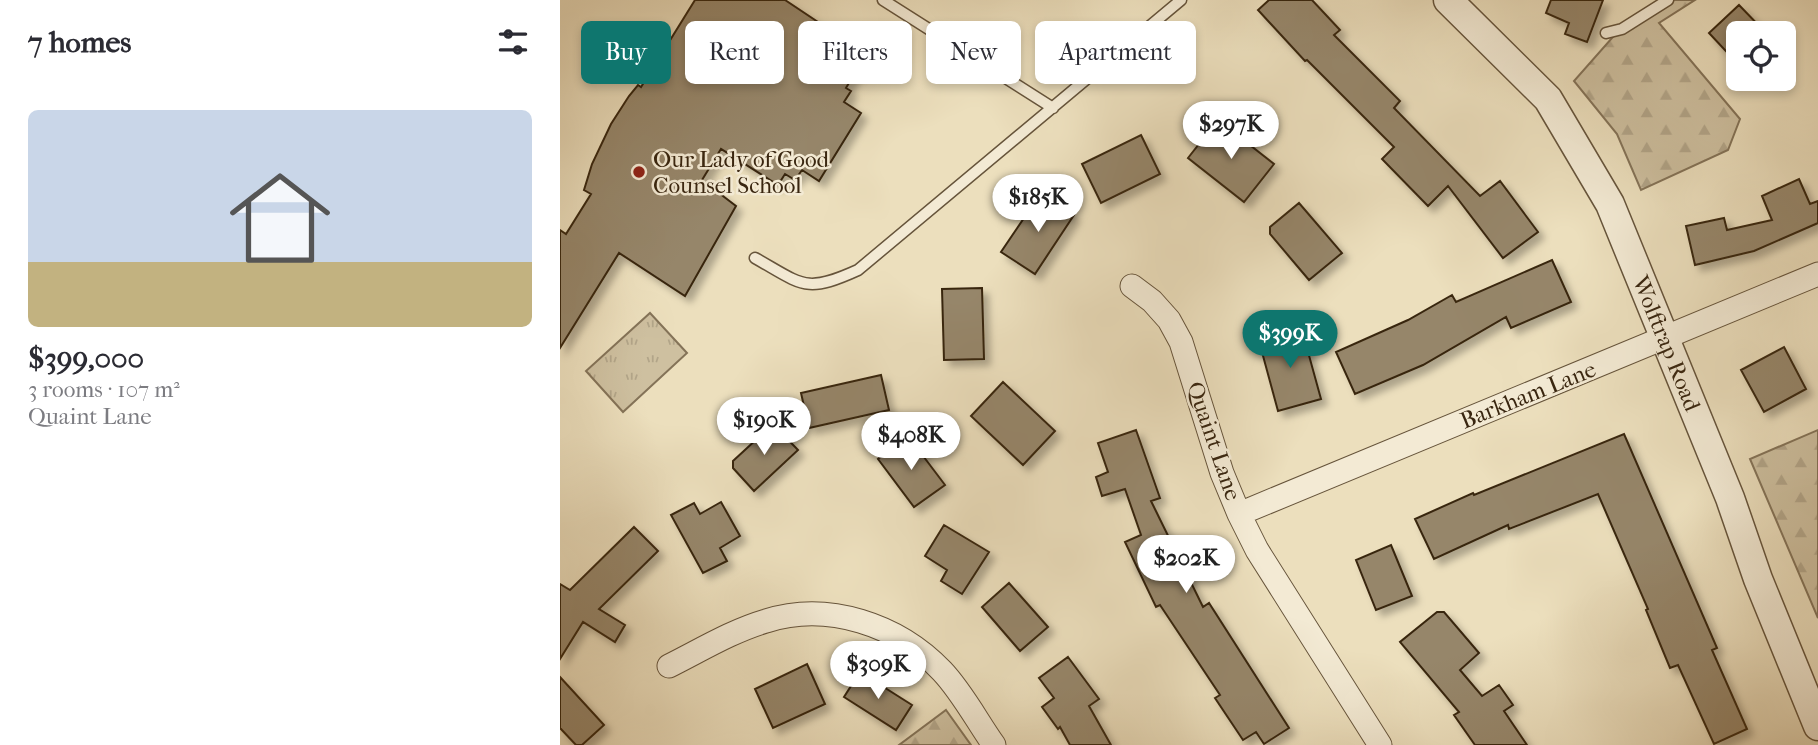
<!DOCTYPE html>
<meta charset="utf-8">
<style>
:root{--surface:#fff;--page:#f2f2f3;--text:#2b2b33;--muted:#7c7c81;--accent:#0f766e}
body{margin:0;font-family:"IM FELL French Canon",serif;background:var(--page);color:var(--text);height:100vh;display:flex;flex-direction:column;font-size:26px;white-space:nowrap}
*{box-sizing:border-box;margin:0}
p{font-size:23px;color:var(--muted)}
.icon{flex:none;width:38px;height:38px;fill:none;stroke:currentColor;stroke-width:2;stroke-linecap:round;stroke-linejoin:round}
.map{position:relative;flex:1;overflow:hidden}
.details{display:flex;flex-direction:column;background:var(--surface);width:560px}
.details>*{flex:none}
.guide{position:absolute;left:21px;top:21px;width:665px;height:63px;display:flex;gap:14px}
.buttons{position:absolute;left:1166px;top:21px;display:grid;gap:14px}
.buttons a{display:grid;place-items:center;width:70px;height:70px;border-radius:10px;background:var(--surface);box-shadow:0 4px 10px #0003;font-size:35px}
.price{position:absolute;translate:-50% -60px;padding:0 16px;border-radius:24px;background:#fff;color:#222;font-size:23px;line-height:46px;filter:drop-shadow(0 2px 4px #0008)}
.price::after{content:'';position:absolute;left:50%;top:42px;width:21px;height:16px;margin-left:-10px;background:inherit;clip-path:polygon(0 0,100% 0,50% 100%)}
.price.selected{background:var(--accent);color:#fff}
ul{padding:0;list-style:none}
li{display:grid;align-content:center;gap:14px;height:371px;padding:0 28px}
li span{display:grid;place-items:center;height:217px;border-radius:10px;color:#555}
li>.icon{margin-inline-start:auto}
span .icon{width:126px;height:126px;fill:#fffc;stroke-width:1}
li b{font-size:30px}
h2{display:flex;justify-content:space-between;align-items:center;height:84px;padding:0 28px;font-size:30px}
.chip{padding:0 24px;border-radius:10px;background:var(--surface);box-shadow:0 4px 10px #0003;font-size:24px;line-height:63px}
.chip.selected{background:var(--accent);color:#fff}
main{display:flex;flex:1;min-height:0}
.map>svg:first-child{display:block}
</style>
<main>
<section class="details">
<h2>7 homes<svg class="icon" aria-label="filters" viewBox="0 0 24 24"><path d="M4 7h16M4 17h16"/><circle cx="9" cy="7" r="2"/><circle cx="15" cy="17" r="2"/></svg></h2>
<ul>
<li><span style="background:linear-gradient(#c9d6e8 70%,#c2b280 0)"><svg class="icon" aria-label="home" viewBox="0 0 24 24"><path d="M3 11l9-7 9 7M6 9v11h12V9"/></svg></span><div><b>$399,000</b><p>3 rooms · 107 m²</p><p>Quaint Lane</p></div></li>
</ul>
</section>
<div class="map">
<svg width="1258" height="745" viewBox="0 0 1258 745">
<defs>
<pattern id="forest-firs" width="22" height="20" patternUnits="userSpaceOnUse" patternTransform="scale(1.75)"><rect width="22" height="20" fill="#cec0a0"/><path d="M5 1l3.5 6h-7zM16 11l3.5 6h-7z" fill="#b2a589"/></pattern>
<pattern id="park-tufts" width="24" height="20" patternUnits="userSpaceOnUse" patternTransform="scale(1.75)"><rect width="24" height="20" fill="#cec0a0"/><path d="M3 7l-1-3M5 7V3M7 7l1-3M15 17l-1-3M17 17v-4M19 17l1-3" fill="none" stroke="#b2a589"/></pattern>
<filter id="shadow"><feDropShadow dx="6" dy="6" stdDeviation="3.5" flood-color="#0004"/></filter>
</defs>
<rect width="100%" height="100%" fill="#ecdfbd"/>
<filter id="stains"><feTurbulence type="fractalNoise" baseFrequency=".00286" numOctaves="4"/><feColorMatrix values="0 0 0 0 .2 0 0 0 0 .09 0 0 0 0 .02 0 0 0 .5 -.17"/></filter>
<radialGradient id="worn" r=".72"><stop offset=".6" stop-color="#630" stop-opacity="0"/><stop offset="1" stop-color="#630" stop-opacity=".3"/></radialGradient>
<path fill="url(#forest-firs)" stroke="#847358" stroke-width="2" d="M1108 0H1135L1099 23 1180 119 1168 150 1081 190 1057 134 1014 81 1059 30Z
M1258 430V618L1190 459Z
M386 710 411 745H339Z"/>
<path fill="url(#park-tufts)" stroke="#847358" stroke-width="2" d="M90 313 127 353 63 412 26 371Z"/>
<path fill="#96866a" stroke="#392610" stroke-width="2" filter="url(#shadow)" d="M135 0H225L258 22 301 63 286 88 291 91 284 102 301 113 259 181 242 170 235 180 225 174 218 185 161 149 142 180 176 206 125 296 59 253 0 348V230L6 234 31 194 24 190 32 164 51 124 69 96 78 85 81 87Z
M709 0H752L780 30 774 35 840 101 834 108 920 196 940 181 978 232 943 258 888 186 868 206 822 159 834 147 747 60 745 61 698 10Z
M991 0H1043L1027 42 1005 34 1009 23 986 13Z
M1179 5 1206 33H1178V64L1149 33Z
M658 120 714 164 684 202 628 158Z
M581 135 600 174 541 203 522 164Z
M1239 179 1250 204 1258 201V223L1194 251 1135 265 1126 226 1164 218 1167 230 1212 220 1202 196Z
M481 193 514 215 475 274 441 252Z
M739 203 782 253 749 280 710 234V227Z
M992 260 1011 302 951 328 946 317 863 365 795 394 776 352 848 320 892 295 896 302Z
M422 288 424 359 384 360 382 289Z
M742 330 761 399 718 411 699 341Z
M1224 347 1246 389 1204 412 1181 370Z
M321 375 329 410 249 428 241 393Z
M443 382 495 431 463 465 411 416Z
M213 424 238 450 194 491 173 468V461Z
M576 430 600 498 591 501 643 607 649 603 729 728 704 744 696 732 683 740 655 698 660 695 600 605 596 607 565 542 581 535 565 489 542 496 536 477 548 472 538 443Z
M1064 434 1157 648 1152 650 1187 729 1154 744 1118 665 1110 668 1086 610 1088 609 1038 494 949 529 948 525 874 559 855 519 913 493 914 495Z
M348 436 385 485 354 507 318 459Z
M161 502 180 536 160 548 167 561 143 573 111 515 134 503 140 514Z
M384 525 429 552 402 594 381 581 387 570 365 556Z
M74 527 98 551 39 609 65 625 55 642 23 622 0 659V584L10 590Z
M831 545 852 596 816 610 796 560Z
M449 583 488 627 460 651 422 607Z
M877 612H884L919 653 900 670 922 696 939 685 953 705 944 711 967 745H915L894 715 899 712 840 642Z
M508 657 539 699 529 706 551 745H510L500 727 498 729 482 707 494 698 479 678Z
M247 664 265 704 213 728 195 689Z
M300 672 352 705 336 730 284 697Z
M0 677 44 725 22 745H16L0 728Z"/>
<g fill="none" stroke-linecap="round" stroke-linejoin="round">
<g stroke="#66543b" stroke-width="13">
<path id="service" d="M323 0 493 108
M1046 33 1062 29 1108 0
M195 258C243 285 245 294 298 270L621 0"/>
</g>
<g stroke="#66543b" stroke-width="25">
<path id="minor" d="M572 286 592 301 609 320 621 342 662 473 679 514 697 550 820 745
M679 514 1258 274
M109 666C141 650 172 631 206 621 268 601 338 625 382 671 402 692 417 721 434 745"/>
</g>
<g stroke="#66543b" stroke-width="31">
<g id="tertiary">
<path id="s1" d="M888 0 988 99 1050 204 1170 498 1198 579 1258 726"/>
</g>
</g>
<use href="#service" stroke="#f3ead4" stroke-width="10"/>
<use href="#minor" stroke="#f3ead4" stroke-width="23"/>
<use href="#tertiary" stroke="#f3ead4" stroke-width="28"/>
</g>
<circle fill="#8f2418" stroke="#f3ead4" stroke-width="2.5" cx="79" cy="172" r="7"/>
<g text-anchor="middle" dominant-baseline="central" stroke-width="5" stroke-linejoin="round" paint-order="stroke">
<g font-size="23" fill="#392610" stroke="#f3ead4" text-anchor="start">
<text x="93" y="159">Our Lady of Good<tspan x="93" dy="26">Counsel School</tspan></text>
</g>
<g font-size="23" fill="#392610" stroke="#f3ead4">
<text stroke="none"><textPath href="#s1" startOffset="413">Wolftrap Road</textPath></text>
<text transform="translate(968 395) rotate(-22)">Barkham Lane</text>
<text transform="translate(654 441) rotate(71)">Quaint Lane</text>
</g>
</g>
<rect width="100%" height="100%" filter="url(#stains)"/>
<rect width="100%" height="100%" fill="url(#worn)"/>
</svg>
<div class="buttons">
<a><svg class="icon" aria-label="locate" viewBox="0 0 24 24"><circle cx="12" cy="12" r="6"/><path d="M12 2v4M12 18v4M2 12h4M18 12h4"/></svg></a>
</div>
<b class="price" style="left:671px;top:161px">$297K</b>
<b class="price" style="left:478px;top:234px">$185K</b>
<b class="price selected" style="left:730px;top:370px">$399K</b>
<b class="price" style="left:204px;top:457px">$190K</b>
<b class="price" style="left:351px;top:472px">$408K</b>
<b class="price" style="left:626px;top:595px">$202K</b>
<b class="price" style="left:318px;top:701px">$309K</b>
<div class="guide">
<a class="chip selected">Buy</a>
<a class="chip">Rent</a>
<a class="chip">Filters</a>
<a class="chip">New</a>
<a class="chip">Apartment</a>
</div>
</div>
</main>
